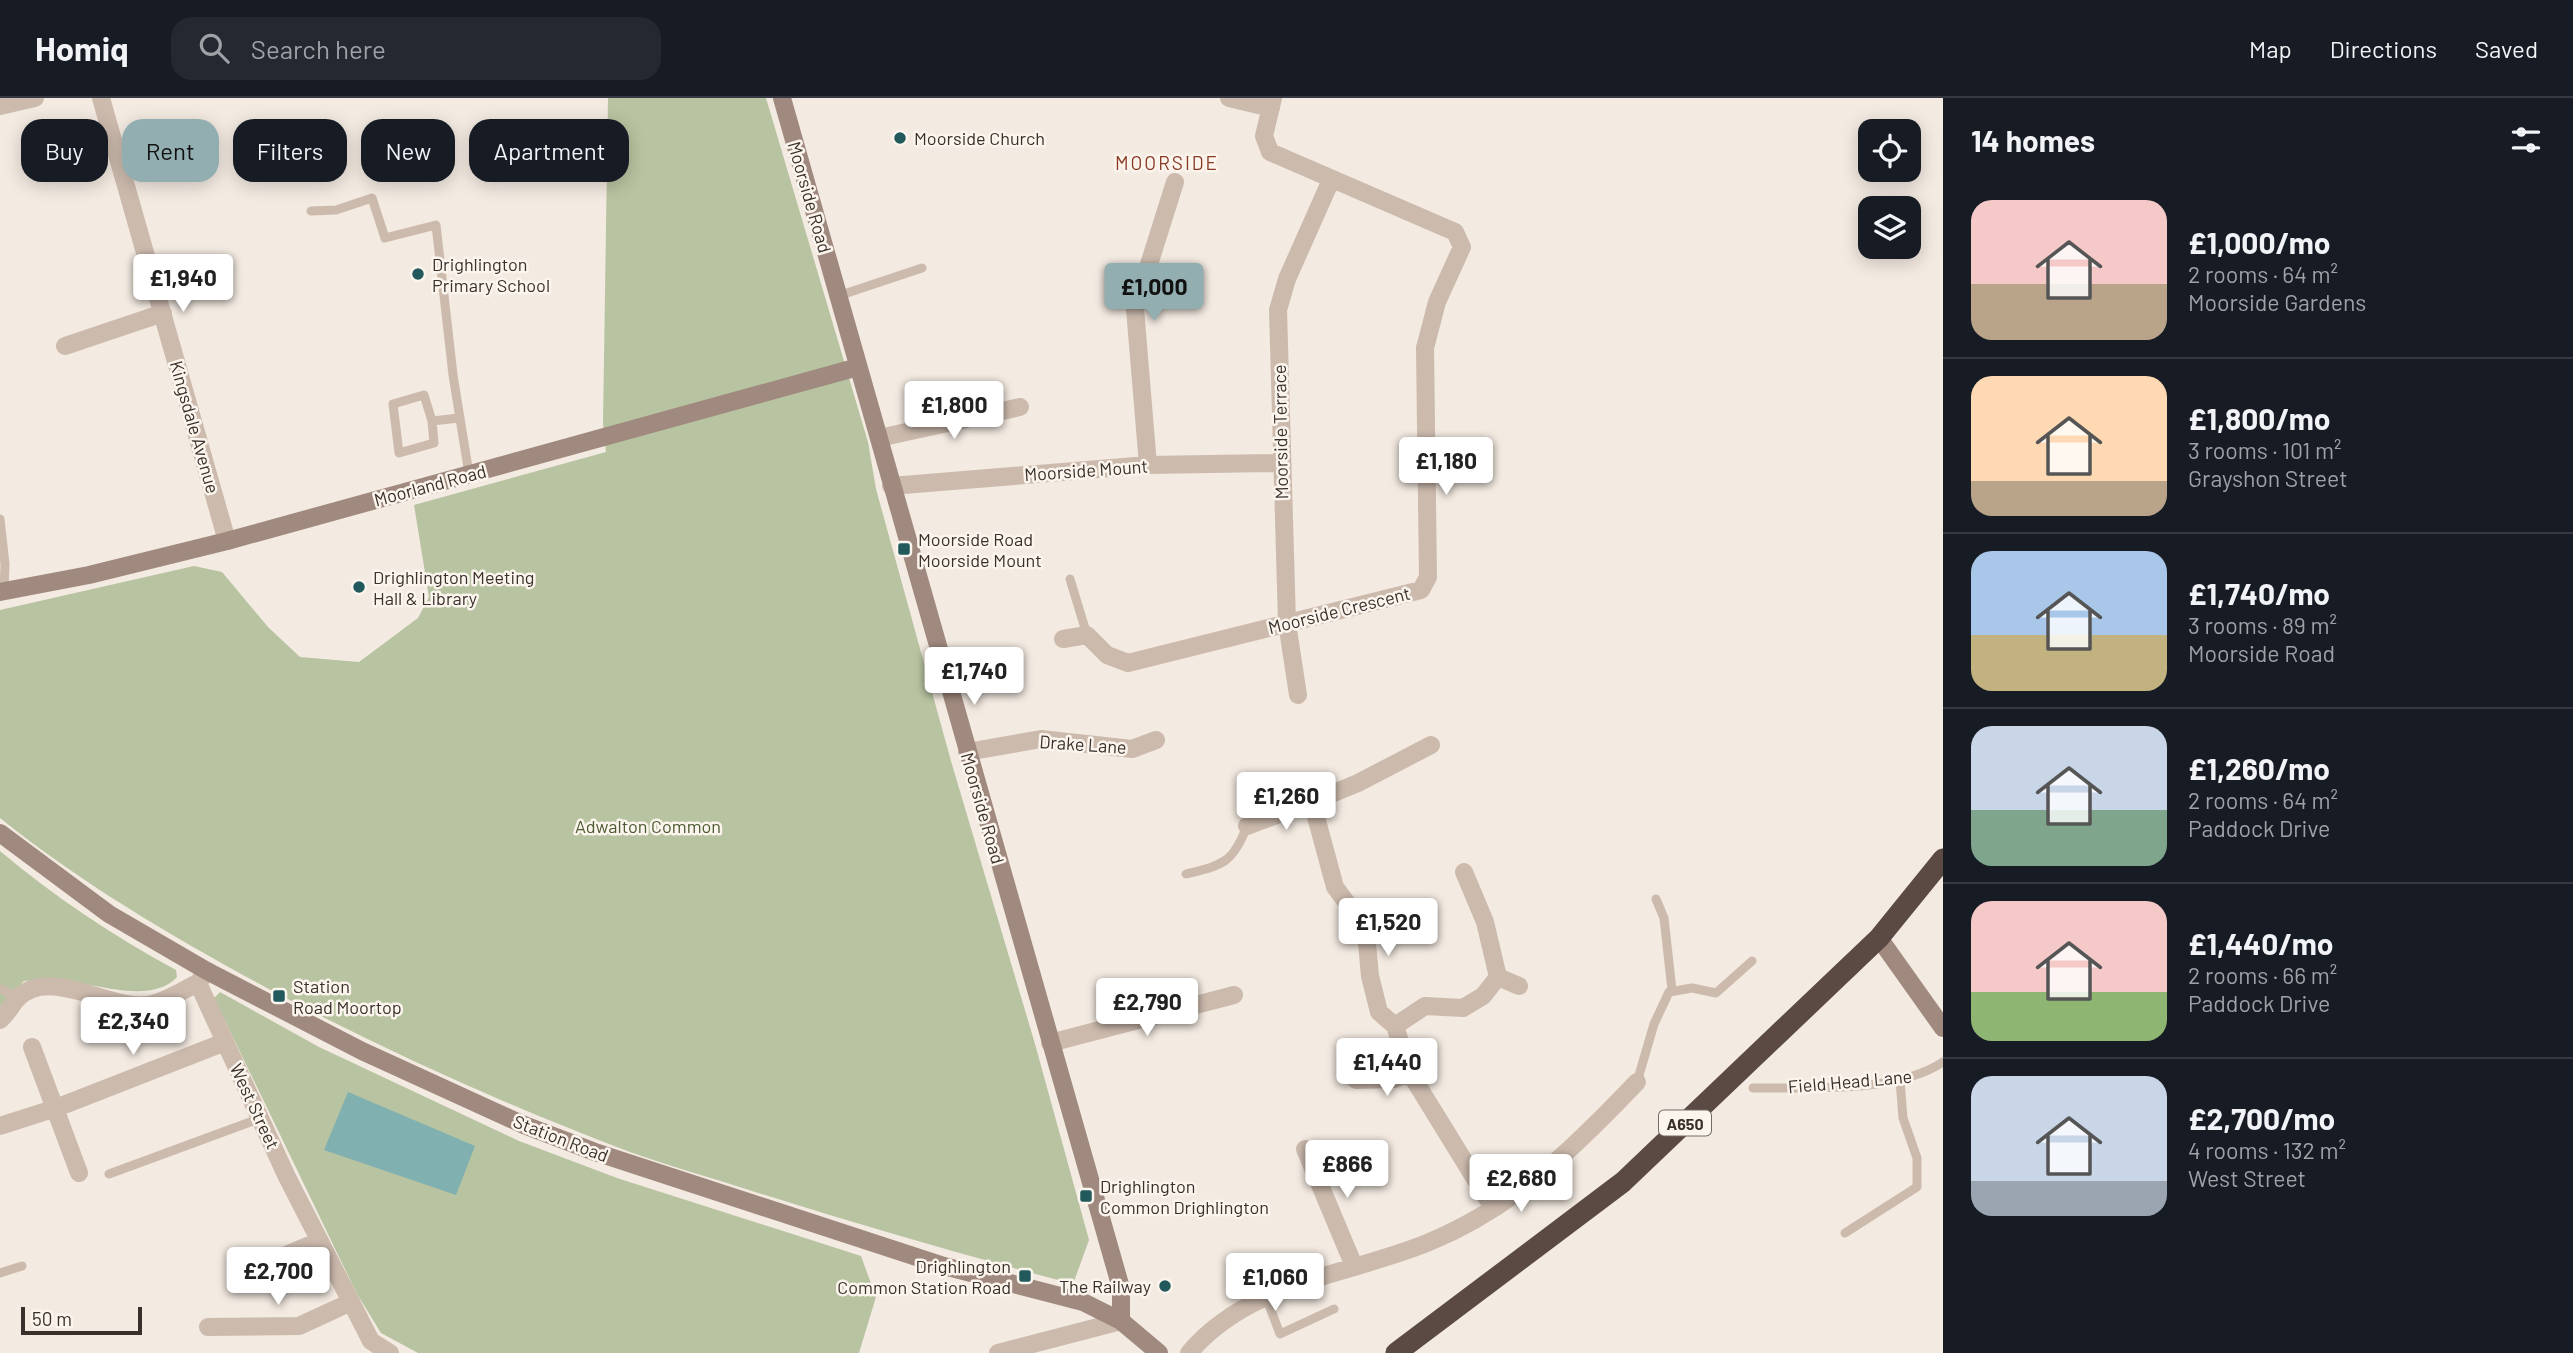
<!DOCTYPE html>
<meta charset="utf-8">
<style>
:root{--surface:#171b24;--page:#242831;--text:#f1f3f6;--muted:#9ea1a6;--line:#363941;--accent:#93aeb1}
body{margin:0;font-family:Barlow,sans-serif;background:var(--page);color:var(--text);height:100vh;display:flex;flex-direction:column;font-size:26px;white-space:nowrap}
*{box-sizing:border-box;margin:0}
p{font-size:23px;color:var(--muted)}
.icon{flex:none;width:38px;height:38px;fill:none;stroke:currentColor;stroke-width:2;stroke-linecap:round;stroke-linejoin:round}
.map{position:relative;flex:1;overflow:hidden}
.details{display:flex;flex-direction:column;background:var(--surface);width:630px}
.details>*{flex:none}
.guide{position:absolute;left:21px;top:21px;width:665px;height:63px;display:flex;gap:14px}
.fabs{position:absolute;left:1858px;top:21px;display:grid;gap:14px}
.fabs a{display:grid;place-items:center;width:63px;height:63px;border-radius:14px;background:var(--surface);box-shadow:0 4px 18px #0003;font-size:35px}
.scale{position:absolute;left:21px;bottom:18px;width:121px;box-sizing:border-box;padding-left:7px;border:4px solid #3a302b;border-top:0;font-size:19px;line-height:24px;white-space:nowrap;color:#3a302b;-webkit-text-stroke:5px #fbf5ee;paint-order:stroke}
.price{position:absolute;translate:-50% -60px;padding:0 16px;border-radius:7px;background:#fff;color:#222;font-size:23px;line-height:46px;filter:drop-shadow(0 2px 4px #0008)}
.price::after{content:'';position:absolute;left:50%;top:42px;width:21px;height:16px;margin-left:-10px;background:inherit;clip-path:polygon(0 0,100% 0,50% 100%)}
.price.active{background:var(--accent);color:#111}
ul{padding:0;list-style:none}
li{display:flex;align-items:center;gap:21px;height:175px;padding:0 28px}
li+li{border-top:2px solid var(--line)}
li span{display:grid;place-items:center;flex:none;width:196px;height:140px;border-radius:21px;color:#555}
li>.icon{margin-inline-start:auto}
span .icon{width:84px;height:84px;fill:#fffc;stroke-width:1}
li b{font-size:30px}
h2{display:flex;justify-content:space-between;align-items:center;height:84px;padding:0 28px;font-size:30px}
.pill{padding:0 24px;border-radius:21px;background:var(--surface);box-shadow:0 4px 18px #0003;font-size:24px;line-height:63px}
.pill.active{background:var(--accent);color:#111}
header{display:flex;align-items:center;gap:42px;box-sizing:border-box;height:98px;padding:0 35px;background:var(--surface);border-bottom:2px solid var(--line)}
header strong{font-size:33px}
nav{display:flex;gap:38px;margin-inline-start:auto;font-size:24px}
.search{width:490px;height:63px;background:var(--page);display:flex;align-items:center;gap:18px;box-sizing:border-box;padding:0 24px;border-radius:21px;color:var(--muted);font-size:26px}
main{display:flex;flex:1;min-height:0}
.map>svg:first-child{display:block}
</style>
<header>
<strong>Homiq</strong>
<div class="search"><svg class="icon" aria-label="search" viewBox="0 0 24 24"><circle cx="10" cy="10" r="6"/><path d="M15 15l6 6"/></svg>Search here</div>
<nav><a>Map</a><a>Directions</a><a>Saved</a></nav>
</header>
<main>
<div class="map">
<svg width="1943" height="1255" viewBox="0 0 1943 1255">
<rect width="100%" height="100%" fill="#f3eae1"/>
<path fill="#b8c3a1" d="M608 0H766L868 344 876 391 951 663 1035 946 1089 1142 1073 1186C963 1157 856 1126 749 1092 709 1079 669 1068 630 1054 510 1009 393 956 280 897 183 845 86 789 0 720V512L194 468 222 474 268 529 300 559 359 564 418 520 429 499 414 407 606 354 603 326Z
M0 753C55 799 113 838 176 872L177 879C151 908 90 884 56 881 46 880 34 883 24 883L0 909Z
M220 894 319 949 519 1043 617 1080 861 1158 876 1199 859 1255H418L381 1235 357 1196 214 900Z"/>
<path fill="#80b0b0" d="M348 994 475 1048 456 1097 324 1052Z"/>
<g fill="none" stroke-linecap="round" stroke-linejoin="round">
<path stroke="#ccbaad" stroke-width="9" d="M311 113 336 112 372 100 385 140 436 127 453 277 469 376
M838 198 922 170
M432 323 424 297 393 306 399 355 434 345 432 323 459 320
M0 421 5 466 4 494
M1070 481 1087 537
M1186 776C1223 767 1233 765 1247 728
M1656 801 1664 820 1672 892
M0 890 17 900
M1637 984 1654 926 1669 894 1692 890 1716 895 1752 863
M1753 990C1810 989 1895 996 1943 964
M109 1076 261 1020
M1845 1135 1917 1089V1060L1903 1020 1900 982
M0 1175 22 1168
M1266 1199 1280 1236 1334 1211"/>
<path stroke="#ccbaad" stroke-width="18" d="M101 0 227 443
M1229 0 1271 10
M0 8 35 0
M65 248 163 215
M879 340 1020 309
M1148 367 1135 211 1175 84
M891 388 1148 367 1280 365
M1063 541 1087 537 1107 557 1128 565 1421 492 1428 479 1425 250 1437 204 1462 149 1455 134 1270 54 1264 38 1273 0
M1298 597 1287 525 1278 212 1287 181 1331 82
M1431 647 1358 685 1312 704 1335 789 1358 820 1367 845 1370 878 1379 914 1395 928 1410 975 1493 1110
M967 654 1041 641 1132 651 1156 642
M1247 728 1312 704
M207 873 198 885 287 1079 371 1243 390 1255
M1498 879 1519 888
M0 922C7 916 11 908 17 901 49 867 111 913 148 907 165 904 183 892 198 885
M1395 928 1425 908 1463 910 1483 898 1498 879 1485 824 1464 774
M1050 945 1234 897
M32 949 79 1075
M1356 982 1394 981 1410 975
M0 1028 56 1010 225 944
M1305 1051 1354 1168
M286 1157 319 1143
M208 1229 299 1228 351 1204
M998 1255 1121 1223
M1189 1255C1249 1184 1345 1178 1427 1145 1515 1109 1573 1051 1637 984"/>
<path stroke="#a0897e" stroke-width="18" d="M782 0 1121 1190V1223
M0 494 89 477 227 443 858 269
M0 735 109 816 207 873 362 953 524 1027 595 1054 944 1168 1083 1204 1121 1223 1159 1255
M1879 840 1943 930"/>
<path stroke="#5b4a43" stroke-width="21" d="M1396 1255 1623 1084 1879 840 1943 761"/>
</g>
<g fill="#21595c" stroke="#fbf5ee" stroke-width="2.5">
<circle cx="900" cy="40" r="7"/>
<circle cx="418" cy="176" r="7"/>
<rect x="897" y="444" width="14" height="14" rx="3.5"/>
<circle cx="359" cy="489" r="7"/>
<rect x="272" y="891" width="14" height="14" rx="3.5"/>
<rect x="1079" y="1091" width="14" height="14" rx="3.5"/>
<rect x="1018" y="1171" width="14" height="14" rx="3.5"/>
<circle cx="1165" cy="1188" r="7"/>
</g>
<g text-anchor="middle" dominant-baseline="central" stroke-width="5" stroke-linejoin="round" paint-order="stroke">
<rect fill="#fbf5ee" stroke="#746b66" stroke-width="2" x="1659" y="1012.5" width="52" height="25" rx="5"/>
<g font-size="16" font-weight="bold" fill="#3a302b">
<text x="1685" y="1025">A650</text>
</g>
<g font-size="18" fill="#3a302b" stroke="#fbf5ee" text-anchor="start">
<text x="914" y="40">Moorside Church</text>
<text x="432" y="166">Drighlington<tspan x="432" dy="21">Primary School</tspan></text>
<text x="918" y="441">Moorside Road<tspan x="918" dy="21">Moorside Mount</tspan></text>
<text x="373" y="479">Drighlington Meeting<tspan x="373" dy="21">Hall &amp; Library</tspan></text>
<text x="293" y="888">Station<tspan x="293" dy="21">Road Moortop</tspan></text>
<text x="1100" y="1088">Drighlington<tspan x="1100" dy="21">Common Drighlington</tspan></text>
<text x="1011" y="1168" text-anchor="end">Drighlington<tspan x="1011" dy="21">Common Station Road</tspan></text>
<text x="1151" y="1188" text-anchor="end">The Railway</text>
</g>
<g font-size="18" fill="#3a302b" stroke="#fbf5ee">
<text transform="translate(810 99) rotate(74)">Moorside Road</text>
<text transform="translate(195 329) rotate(74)">Kingsdale Avenue</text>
<text transform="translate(1280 334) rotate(-91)">Moorside Terrace</text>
<text transform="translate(1086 372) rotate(-4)">Moorside Mount</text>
<text transform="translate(430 387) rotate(-15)">Moorland Road</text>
<text transform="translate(1339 512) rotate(-14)">Moorside Crescent</text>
<text transform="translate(1083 646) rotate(4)">Drake Lane</text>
<text transform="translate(983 710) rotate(74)">Moorside Road</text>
<text transform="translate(1850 983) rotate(-5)">Field Head Lane</text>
<text transform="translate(255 1008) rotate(65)">West Street</text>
<text transform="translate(561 1040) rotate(21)">Station Road</text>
</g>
<g font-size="18" fill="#4a592f" stroke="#fbf5ee">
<text x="648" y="728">Adwalton Common</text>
</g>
<g font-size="19" letter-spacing="2" fill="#893a25" stroke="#fbf5ee">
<text x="1167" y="64">MOORSIDE</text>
</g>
</g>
</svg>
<div class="fabs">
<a><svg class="icon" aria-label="locate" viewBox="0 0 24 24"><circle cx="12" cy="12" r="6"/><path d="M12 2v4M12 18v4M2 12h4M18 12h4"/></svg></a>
<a><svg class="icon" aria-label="layers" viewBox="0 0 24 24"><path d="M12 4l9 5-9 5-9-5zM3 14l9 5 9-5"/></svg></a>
</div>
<div class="scale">50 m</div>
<b class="price" style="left:183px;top:216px">£1,940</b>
<b class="price active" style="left:1154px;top:225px">£1,000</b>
<b class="price" style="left:954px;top:343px">£1,800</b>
<b class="price" style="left:1446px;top:399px">£1,180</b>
<b class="price" style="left:974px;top:609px">£1,740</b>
<b class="price" style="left:1286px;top:734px">£1,260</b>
<b class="price" style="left:1388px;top:860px">£1,520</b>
<b class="price" style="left:1147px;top:940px">£2,790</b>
<b class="price" style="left:133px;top:959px">£2,340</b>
<b class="price" style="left:1387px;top:1000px">£1,440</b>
<b class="price" style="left:1347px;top:1102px">£866</b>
<b class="price" style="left:1521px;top:1116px">£2,680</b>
<b class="price" style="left:278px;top:1209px">£2,700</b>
<b class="price" style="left:1275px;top:1215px">£1,060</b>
<div class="guide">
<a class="pill">Buy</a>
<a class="pill active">Rent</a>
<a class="pill">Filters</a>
<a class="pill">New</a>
<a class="pill">Apartment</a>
</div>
</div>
<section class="details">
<h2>14 homes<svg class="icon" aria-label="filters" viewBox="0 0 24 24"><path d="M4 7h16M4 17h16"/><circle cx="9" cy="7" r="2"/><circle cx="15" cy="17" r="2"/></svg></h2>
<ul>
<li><span style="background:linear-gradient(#f6c9c9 60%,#b9a48a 0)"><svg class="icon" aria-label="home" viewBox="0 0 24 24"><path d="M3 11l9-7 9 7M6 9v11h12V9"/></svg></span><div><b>£1,000/mo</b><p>2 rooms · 64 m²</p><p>Moorside Gardens</p></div></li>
<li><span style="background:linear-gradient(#ffd9b3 75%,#b9a48a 0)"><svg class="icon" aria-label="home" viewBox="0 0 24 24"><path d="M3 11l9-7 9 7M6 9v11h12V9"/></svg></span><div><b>£1,800/mo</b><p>3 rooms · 101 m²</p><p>Grayshon Street</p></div></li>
<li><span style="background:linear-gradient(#a9c7e8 60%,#c2b280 0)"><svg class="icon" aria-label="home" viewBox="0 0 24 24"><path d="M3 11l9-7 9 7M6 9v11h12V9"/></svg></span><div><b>£1,740/mo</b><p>3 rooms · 89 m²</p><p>Moorside Road</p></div></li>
<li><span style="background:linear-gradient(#c9d6e8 60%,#7fa58c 0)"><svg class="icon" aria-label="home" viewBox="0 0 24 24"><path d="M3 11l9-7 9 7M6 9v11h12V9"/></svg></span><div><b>£1,260/mo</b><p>2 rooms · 64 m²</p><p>Paddock Drive</p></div></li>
<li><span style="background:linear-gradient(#f6c9c9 65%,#8fb573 0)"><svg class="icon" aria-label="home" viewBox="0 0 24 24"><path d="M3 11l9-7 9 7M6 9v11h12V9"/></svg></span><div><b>£1,440/mo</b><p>2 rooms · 66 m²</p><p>Paddock Drive</p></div></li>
<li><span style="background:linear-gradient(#c9d6e8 75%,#9aa5b1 0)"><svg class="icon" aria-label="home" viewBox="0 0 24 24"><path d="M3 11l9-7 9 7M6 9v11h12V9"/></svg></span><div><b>£2,700/mo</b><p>4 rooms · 132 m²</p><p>West Street</p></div></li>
</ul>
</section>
</main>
